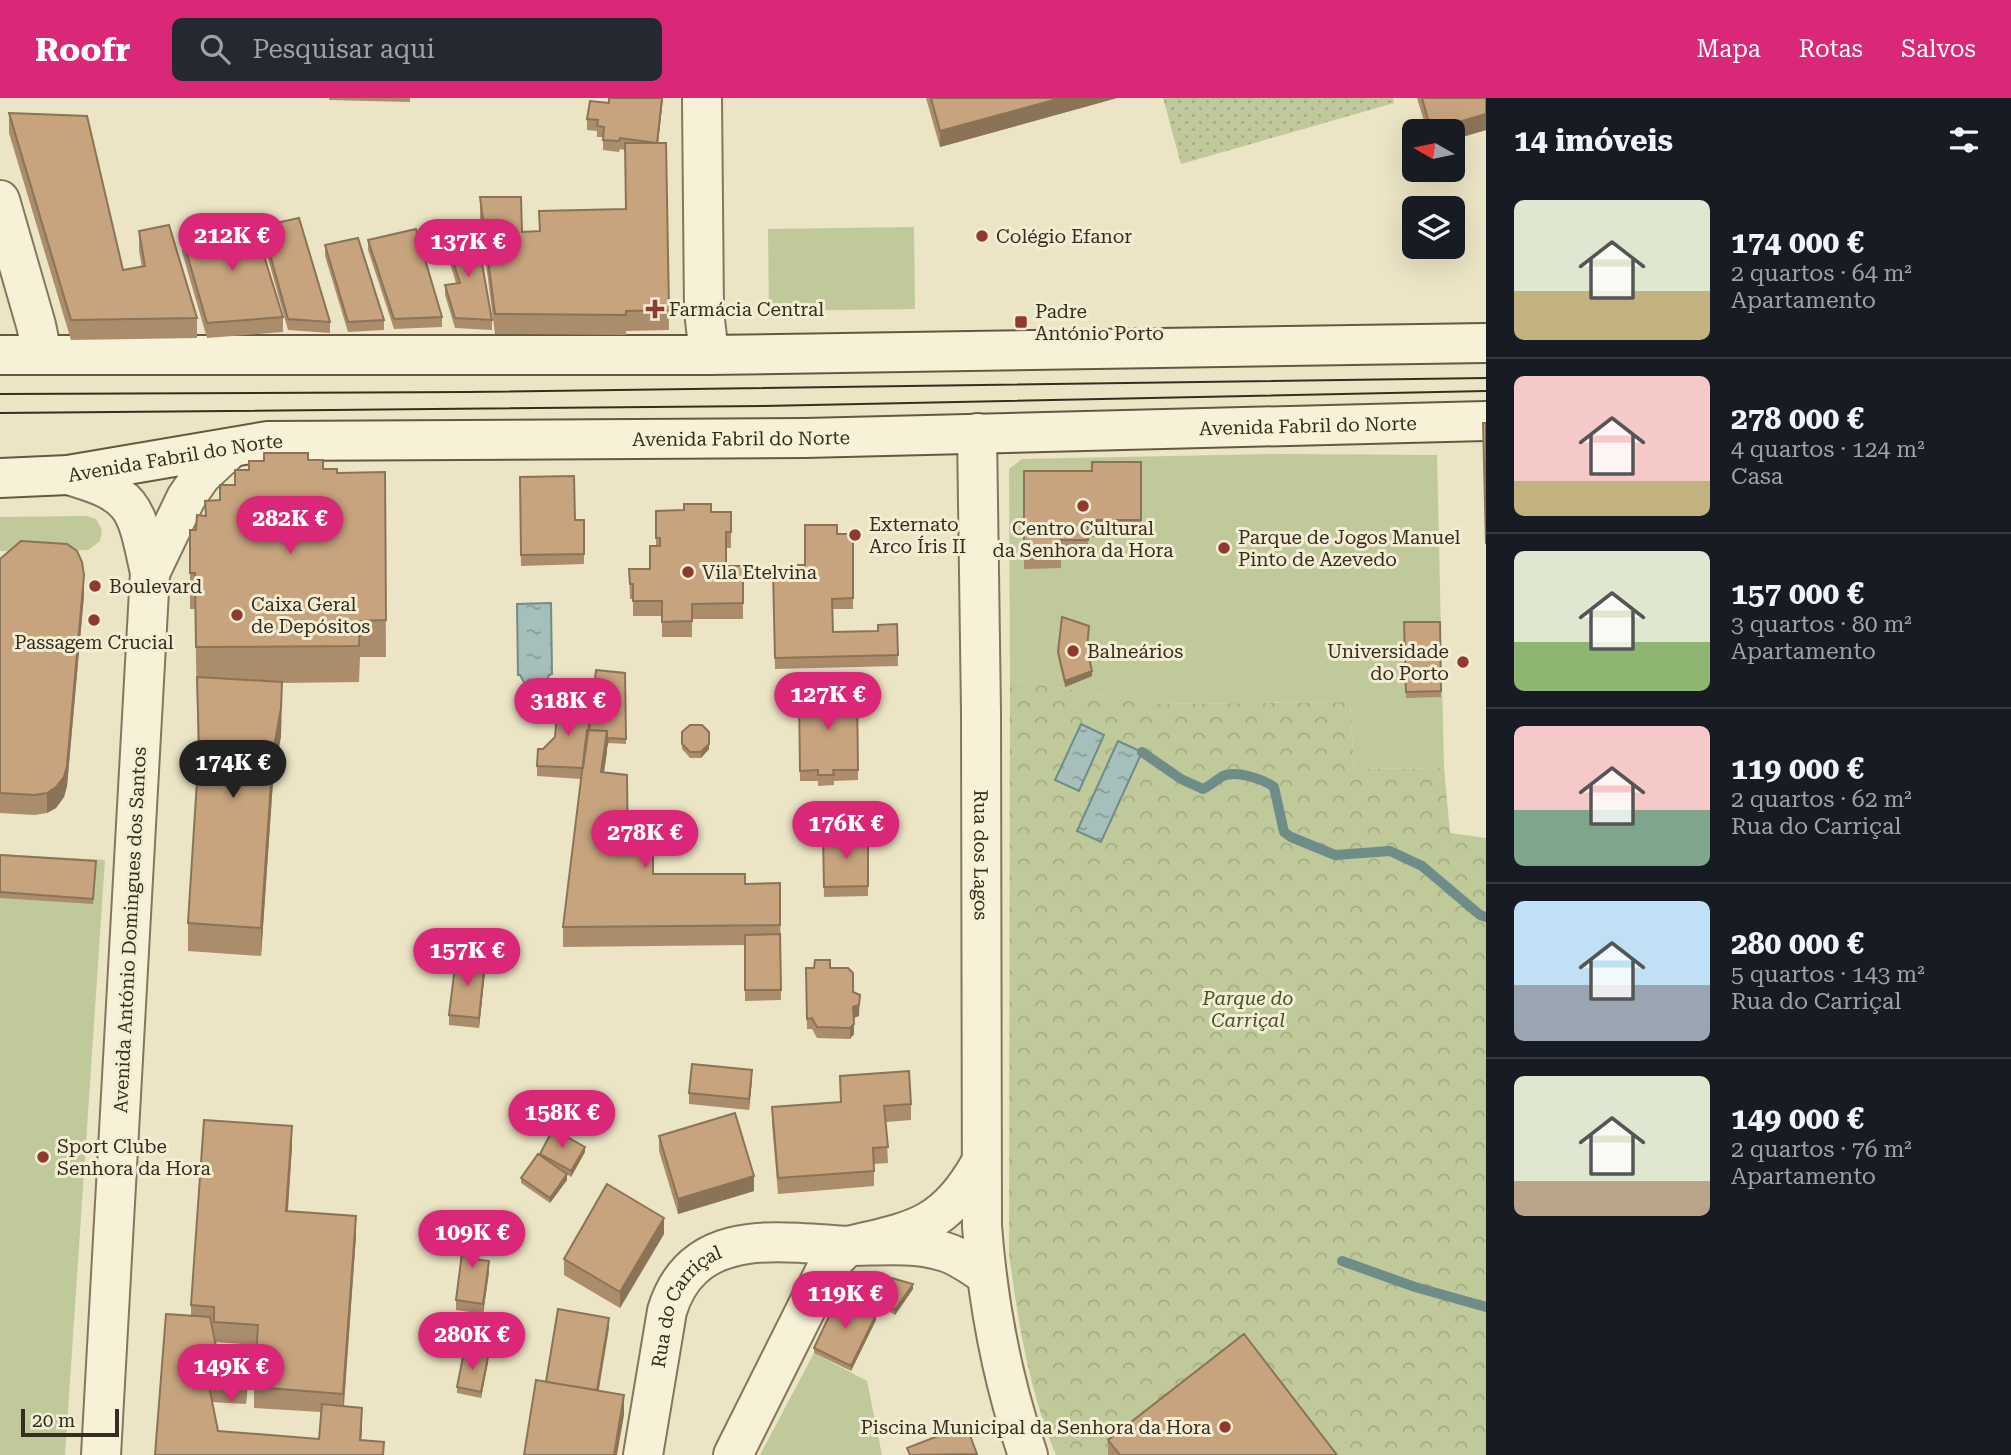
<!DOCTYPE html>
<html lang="pt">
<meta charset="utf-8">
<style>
:root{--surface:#171b24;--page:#242831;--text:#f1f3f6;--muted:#9ea1a6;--line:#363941;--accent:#db2777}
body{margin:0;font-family:"Roboto Serif",serif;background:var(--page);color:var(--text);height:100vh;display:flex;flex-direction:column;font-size:26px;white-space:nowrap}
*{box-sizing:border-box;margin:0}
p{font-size:23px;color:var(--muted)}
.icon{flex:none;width:38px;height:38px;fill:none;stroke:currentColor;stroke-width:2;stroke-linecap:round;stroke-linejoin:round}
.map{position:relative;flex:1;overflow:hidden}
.panel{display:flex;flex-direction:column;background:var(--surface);width:525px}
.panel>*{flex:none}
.needle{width:46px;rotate:279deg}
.buttons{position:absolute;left:1402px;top:21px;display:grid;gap:14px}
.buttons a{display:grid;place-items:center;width:63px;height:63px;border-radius:10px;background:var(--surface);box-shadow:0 7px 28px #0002;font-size:35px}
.scale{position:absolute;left:21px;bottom:18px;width:98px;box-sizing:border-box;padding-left:7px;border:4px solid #362d1f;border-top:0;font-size:19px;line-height:24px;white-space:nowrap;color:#362d1f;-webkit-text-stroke:5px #f3edd4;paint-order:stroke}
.price{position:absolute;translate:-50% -60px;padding:0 16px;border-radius:24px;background:var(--accent);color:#fff;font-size:23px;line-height:46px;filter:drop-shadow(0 2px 4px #0008)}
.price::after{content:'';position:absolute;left:50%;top:42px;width:21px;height:16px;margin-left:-10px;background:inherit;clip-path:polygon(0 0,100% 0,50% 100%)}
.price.selected{background:#222;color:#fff}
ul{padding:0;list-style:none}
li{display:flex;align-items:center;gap:21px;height:175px;padding:0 28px}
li+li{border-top:2px solid var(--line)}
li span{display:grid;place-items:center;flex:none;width:196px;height:140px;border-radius:10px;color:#555}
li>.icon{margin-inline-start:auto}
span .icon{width:84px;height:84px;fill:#fffc;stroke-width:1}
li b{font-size:30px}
h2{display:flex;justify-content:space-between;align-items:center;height:84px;padding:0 28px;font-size:30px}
header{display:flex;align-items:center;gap:42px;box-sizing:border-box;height:98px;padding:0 35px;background:var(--accent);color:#fff}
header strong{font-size:33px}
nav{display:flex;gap:38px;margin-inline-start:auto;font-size:24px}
.search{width:490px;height:63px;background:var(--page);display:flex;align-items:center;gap:18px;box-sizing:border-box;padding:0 24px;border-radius:10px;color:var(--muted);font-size:26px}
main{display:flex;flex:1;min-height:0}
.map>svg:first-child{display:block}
</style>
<header>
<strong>Roofr</strong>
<div class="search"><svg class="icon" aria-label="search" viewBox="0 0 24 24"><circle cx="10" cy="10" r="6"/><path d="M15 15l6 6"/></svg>Pesquisar aqui</div>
<nav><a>Mapa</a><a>Rotas</a><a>Salvos</a></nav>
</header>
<main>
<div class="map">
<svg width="1486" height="1357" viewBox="0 0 1486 1357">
<defs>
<pattern id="park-crowns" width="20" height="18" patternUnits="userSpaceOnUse" patternTransform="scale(1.75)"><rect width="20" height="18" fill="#bfc99a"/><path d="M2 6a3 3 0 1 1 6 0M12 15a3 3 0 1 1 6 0" fill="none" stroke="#a5ad84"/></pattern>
<pattern id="garden-dots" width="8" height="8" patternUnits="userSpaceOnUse" patternTransform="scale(1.75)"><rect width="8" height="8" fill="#bfc99a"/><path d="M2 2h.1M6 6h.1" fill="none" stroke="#a5ad84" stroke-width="1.8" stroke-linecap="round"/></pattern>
<pattern id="water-ripples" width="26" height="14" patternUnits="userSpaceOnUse" patternTransform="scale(1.75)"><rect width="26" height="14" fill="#a6bfba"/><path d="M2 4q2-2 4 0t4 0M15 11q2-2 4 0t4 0" fill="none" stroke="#889c97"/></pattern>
</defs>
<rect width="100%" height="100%" fill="#ebe4c5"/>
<path fill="#bfc99a" d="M914 129 915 211 769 213 768 131Z
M1278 356 1437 357 1444 670 1354 671 1350 604 1151 606 1010 581 1009 371 1022 361Z
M87 418 96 421 102 432 100 443 88 452 0 453V419Z
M0 756 105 762 65 1357H0Z
M814 1255 867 1283 882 1357H760Z"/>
<path fill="url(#park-crowns)" d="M1010 581 1151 606 1350 604 1354 671 1444 670 1450 735 1486 740V1357H1056C1029 1293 1018 1224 1009 1156Z"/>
<path fill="url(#garden-dots)" d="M1163 0H1393L1394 5 1181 66Z"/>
<path fill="url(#water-ripples)" stroke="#6e8d88" stroke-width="2" d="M551 505 552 576 549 577 545 587 535 591 526 588 520 577H518L517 506Z
M1081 626 1104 637 1079 693 1055 682Z
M1118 643 1142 654 1101 744 1077 733Z"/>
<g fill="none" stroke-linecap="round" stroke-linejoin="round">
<path stroke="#6e8d88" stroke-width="10" d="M1142 654 1181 681 1203 691C1210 688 1216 682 1223 678 1236 672 1263 681 1274 689L1284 734 1291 739 1335 757 1390 753 1422 768 1480 817 1486 819
M1342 1163 1415 1189 1486 1209"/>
<g stroke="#85765c" stroke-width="42">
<g id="minor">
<path d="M980 1066C945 1129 913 1133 848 1148 878 1148 913 1144 942 1153 958 1157 972 1168 986 1177"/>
<path id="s1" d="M643 1357 667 1213C693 1128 778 1144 848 1148"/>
<path d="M733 1357 827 1169 848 1148"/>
</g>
</g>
<g stroke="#85765c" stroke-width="42">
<g id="tertiary">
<path d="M702 0 704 213 709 257"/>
<path d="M0 102 36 227 42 256"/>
<path id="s2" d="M977 335 981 614 982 1128C988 1206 1002 1282 1028 1357"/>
<path d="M68 377C136 396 136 410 150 475L101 1357"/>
<path d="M150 475 186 400 201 378 231 350"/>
</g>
</g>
<g stroke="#67573f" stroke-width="42">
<g id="secondary">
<path d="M0 257H709L1486 245"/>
<path id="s3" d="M0 380 68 377 268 343 805 340 1486 323"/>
</g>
</g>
<use href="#minor" stroke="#f7f1d8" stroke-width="38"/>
<use href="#tertiary" stroke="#f7f1d8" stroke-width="38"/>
<use href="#secondary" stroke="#f7f1d8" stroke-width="38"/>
<path stroke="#362d1f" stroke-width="2" d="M0 296 468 294 1486 280
M0 315 763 308 1486 293"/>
</g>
<path fill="#ab8d6c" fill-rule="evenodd" d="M329 0H410V4L329 2Z
M663 0 658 45H666L669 232 626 233V237L495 236 480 119V99L522 134 539 133 626 111 625 52 620 51 619 54 603 52V39H597V33L587 32V21L609 5Z
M926 0H1117L940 49Z
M1417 0H1486V32L1452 42V33H1427Z
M9 15 123 172 142 169 139 153V133L197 220V240L71 242 9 35Z
M262 128 330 224V235L288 232 262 139Z
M182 139 283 219V234L207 240 182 154Z
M446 141 492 222V232L455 230 445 197V187L456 185 446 152Z
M368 142 442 219V229L394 231 368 152Z
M325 147 384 222V232L348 234 325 158Z
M308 362 323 371 337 375 385 374 386 559H360L359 584 282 585 281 638 273 683 261 858 188 853V825L198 659 195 511H190V432H196L205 418 249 372Z
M1141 364V433H1097V439H1088V452L1061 453V470L1024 471V373H1092Z
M520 379 575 422H584V466L521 468Z
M656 413 731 414V450H726V468H743V521H692V539H662V518H633V501H630L629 471H650L656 448Z
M837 436 853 442V511H832L833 534 878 533 897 526 898 568 775 571 773 473 792 481H799L805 467Z
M0 461 84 497 67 688 64 699 56 710 47 715 35 717 0 715Z
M1404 524H1440L1441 599 1406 600Z
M1058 554 1092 578 1065 589 1058 559Z
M625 575 626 646 608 645 604 674 628 751 653 776 745 786 780 785 781 902 745 903V847L563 849V829L581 681 537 678V668L543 651 592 607Z
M799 594H857L858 682 834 683V687L818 688V683H800Z
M682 634H709V651L701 660H690L682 651Z
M868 737V798L824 799 823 738Z
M0 757 96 763 93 806 0 800Z
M806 870H830L853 894 859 918 854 920V936L850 941 817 940 812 931H807Z
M485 874 479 930 449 927V917Z
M840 978 911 1006V1022L886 1024 888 1065 874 1066V1088L778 1096 772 1025V1009L840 1005Z
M752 982 749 1012 689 1006V995Z
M659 1038 754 1093 678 1116 659 1053Z
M292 1048 288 1114 356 1138 344 1308 362 1330 361 1343 384 1357H155L191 1218V1207ZM215 1244 257 1247 254 1289V1310L321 1314 319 1341 218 1333 212 1304 246 1306 248 1275 217 1253Z
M585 1054 571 1079 565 1075 567 1082 550 1105 521 1085V1080L540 1056Z
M478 1136 475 1161 489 1174 483 1216 456 1212V1202Z
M664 1136 620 1210 564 1177V1161Z
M913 1191 895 1217 874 1204V1198Z
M876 1222 851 1273 814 1255V1250Z
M488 1264 481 1300 457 1295V1289Z
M1108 1342 1337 1357H1108Z"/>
<path fill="#8b7358" d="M662 0H663L657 55V45Z
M1061 0H1117L940 49V33Z
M1486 16V32L1452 42V33H1431Z
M84 477V497L67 688 64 699 56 710 47 715V695Z
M1092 573V578L1065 589V583Z
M282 584 281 638 273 683 261 858V830L273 655Z
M607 633V654L601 694V674Z
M709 646V651L701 660V654Z
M485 863V874L479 930V920Z
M860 897 859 918 853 920V909Z
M854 926V936L850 941V930Z
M752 972V982L749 1012V1001Z
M292 1028V1048L286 1134V1113Z
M585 1049V1054L571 1079V1073Z
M567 1076V1082L550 1105V1100Z
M754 1078V1093L678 1116V1101Z
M356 1118V1138L343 1316V1296Z
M664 1120V1136L620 1210V1194Z
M478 1126V1136L473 1171V1161Z
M489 1163V1174L483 1216V1206Z
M913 1186V1191L895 1217V1212Z
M876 1217V1222L851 1273V1268Z
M609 1220V1230L597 1303V1292Z
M248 1255V1275L246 1306V1286Z
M488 1259V1264L481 1300V1294Z
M624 1297V1317L617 1357H614Z
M362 1310V1330L360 1357V1342Z"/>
<path fill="#c7a47d" stroke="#8b7358" stroke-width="2" d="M609 0H662L657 45 620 40 619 43 603 42 604 29 597 28 598 22 587 21 590 3 609 5Z
M931 0H1061L940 33Z
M1422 0H1486V16L1431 32Z
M9 15 87 18 123 172 145 168 139 133 169 127 197 220 71 222Z
M625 45H666L669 212 626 213V217L495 216 480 99H521L522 134 540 133 539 113 626 111Z
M251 116 283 219 207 225 182 139Z
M299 120 330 224 288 221 262 128Z
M416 131 442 219 394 221 368 142Z
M476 132 492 222 455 220 445 187 460 185 446 141Z
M358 140 384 222 348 224 325 147Z
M1483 325H1486V446Z
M264 355H308V362H323V371H337V375L385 374 386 522 360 523 359 548 196 549 195 475H190V432H196L197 417 206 418 205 403 220 402V387H235V372H249V363H264Z
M1092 364H1141V422H1097V428L1088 429V442H1061V460H1024V373H1092Z
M574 378 575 422H584V456L521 457 520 379Z
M684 406H711V414H731V434H726V468H743V505L692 506V523L662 524V503H633V486H630L629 471H650V448H660V440H656V413L684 412Z
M805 427H837V436H847L853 442V500L832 501 833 534 878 533V527L897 526 898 557 775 560 773 473 787 472 792 481H799L798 467H805Z
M21 443 67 446 77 453 82 464 84 477 67 668 64 679 56 689 47 695 35 697 0 695V461Z
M1062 519 1089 528 1087 551 1092 573 1065 583 1058 554Z
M1404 524H1440L1441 593 1406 594Z
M596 572 625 575 626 641 608 640 607 648V633L589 632Z
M197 579 282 584 281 610 273 655 261 830 188 825 199 651Z
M799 594H857L858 672H833L834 677H818V672L800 673Z
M558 606 592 607 583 670 537 668 538 651H543L555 639Z
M690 627H702L709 634V646L701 654H690L682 646V634Z
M587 632 607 633 601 674 627 677 628 751 653 752V776H745V786L780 785V827L563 829Z
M868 737V788L824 789 823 738Z
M0 757 96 763 93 801 0 794Z
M780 836 781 892H745V837Z
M456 860 485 863 479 920 449 917Z
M815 862H830V870H848L853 875V894L860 897 859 907 853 909 854 926 850 930 817 929 812 920 807 921 806 870H814Z
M692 966 752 972 749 1001 689 995Z
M909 973 911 1006 884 1008 888 1049 873 1050 874 1073 778 1080 772 1009 841 1004 840 978Z
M735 1015 754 1078 678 1101 659 1038Z
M204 1022 292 1028 286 1113 356 1118 343 1296 254 1289 258 1227 214 1224V1209L191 1207Z
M553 1031 585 1049 571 1073 540 1056Z
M538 1056 567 1076 550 1100 521 1080Z
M607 1086 664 1120 620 1194 564 1161Z
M466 1124 478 1126 473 1161 489 1163 483 1206 456 1202Z
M888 1179 913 1186 895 1212 874 1198Z
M838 1199 876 1217 851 1268 814 1250Z
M558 1211 609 1220 597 1292 546 1284Z
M166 1216 210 1219 217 1253 248 1255 246 1286 208 1283 218 1333 319 1341 322 1306 362 1310 360 1342 384 1344 383 1357H155Z
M1244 1236 1337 1357H1120L1108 1342Z
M464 1254 488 1259 481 1294 457 1289Z
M536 1282 624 1297 614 1357H524Z
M966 1327 977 1356 910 1357 907 1350Z"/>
<g fill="#913930" stroke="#f3edd4" stroke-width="2.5">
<circle cx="982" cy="138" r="7"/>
<path d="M651.5 200.5h7v7h7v7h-7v7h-7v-7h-7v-7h7z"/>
<rect x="1014" y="217" width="14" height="14" rx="3.5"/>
<circle cx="1083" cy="408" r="7"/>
<circle cx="855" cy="437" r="7"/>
<circle cx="1224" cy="450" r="7"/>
<circle cx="688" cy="474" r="7"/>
<circle cx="95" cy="488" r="7"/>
<circle cx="237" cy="517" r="7"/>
<circle cx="94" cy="522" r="7"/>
<circle cx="1073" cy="553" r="7"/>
<circle cx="1463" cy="564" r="7"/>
<circle cx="43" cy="1059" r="7"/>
<circle cx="1225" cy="1329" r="7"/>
</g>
<g text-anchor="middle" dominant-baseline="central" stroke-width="6" stroke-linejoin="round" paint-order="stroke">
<g font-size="19" fill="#362d1f" stroke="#f3edd4" text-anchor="start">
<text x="996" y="138">Colégio Efanor</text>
<text x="669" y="211">Farmácia Central</text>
<text x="1035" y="213">Padre<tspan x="1035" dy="22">António Porto</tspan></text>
<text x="869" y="426">Externato<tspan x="869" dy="22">Arco Íris II</tspan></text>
<text x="1083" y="430" text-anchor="middle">Centro Cultural<tspan x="1083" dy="22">da Senhora da Hora</tspan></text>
<text x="1238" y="439">Parque de Jogos Manuel<tspan x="1238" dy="22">Pinto de Azevedo</tspan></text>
<text x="702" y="474">Vila Etelvina</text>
<text x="109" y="488">Boulevard</text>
<text x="251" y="506">Caixa Geral<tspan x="251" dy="22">de Depósitos</tspan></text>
<text x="94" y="544" text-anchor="middle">Passagem Crucial</text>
<text x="1087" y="553">Balneários</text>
<text x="1449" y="553" text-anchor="end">Universidade<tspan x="1449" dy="22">do Porto</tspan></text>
<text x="57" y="1048">Sport Clube<tspan x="57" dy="22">Senhora da Hora</tspan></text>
<text x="1211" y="1329" text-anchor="end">Piscina Municipal da Senhora da Hora</text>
</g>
<g font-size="19" fill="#362d1f" stroke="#f3edd4">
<text stroke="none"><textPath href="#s3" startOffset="1311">Avenida Fabril do Norte</textPath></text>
<text stroke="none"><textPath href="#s3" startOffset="744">Avenida Fabril do Norte</textPath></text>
<text stroke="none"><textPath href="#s3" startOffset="177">Avenida Fabril do Norte</textPath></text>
<text stroke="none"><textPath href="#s2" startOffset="422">Rua dos Lagos</textPath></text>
<text transform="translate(130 832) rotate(-87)">Avenida António Domingues dos Santos</text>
<text stroke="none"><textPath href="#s1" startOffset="159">Rua do Carriçal</textPath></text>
</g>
<g font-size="19" font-style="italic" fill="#435227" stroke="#f3edd4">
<text x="1248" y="900">Parque do<tspan x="1248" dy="22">Carriçal</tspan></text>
</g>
</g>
</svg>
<div class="buttons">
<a><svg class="needle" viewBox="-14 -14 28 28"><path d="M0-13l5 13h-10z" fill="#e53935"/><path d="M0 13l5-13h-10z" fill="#9ea1a6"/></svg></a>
<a><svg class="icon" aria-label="layers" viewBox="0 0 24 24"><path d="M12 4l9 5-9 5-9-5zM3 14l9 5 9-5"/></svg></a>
</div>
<div class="scale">20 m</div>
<b class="price" style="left:232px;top:175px">212K €</b>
<b class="price" style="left:468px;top:181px">137K €</b>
<b class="price" style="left:290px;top:458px">282K €</b>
<b class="price" style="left:828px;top:634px">127K €</b>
<b class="price" style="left:568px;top:640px">318K €</b>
<b class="price selected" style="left:233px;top:702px">174K €</b>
<b class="price" style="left:846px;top:763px">176K €</b>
<b class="price" style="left:645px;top:772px">278K €</b>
<b class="price" style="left:467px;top:890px">157K €</b>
<b class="price" style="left:562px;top:1052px">158K €</b>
<b class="price" style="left:472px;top:1172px">109K €</b>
<b class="price" style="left:845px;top:1233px">119K €</b>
<b class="price" style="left:472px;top:1274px">280K €</b>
<b class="price" style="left:231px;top:1306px">149K €</b>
</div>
<section class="panel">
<h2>14 imóveis<svg class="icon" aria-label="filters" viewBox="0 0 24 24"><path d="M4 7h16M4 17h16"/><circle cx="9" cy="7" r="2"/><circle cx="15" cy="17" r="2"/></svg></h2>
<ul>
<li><span style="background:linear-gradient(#dfe7d0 65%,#c2b280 0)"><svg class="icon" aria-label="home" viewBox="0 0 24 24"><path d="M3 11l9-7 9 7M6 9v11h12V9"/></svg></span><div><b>174 000 €</b><p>2 quartos · 64 m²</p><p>Apartamento</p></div></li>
<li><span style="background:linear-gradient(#f6c9c9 75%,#c2b280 0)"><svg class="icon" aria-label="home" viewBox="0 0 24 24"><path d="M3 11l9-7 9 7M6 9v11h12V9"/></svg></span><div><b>278 000 €</b><p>4 quartos · 124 m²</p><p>Casa</p></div></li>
<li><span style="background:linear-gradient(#dfe7d0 65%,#8fb573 0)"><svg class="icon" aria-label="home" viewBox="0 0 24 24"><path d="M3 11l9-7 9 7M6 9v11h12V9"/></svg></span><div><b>157 000 €</b><p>3 quartos · 80 m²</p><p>Apartamento</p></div></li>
<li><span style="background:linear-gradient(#f6c9c9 60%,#7fa58c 0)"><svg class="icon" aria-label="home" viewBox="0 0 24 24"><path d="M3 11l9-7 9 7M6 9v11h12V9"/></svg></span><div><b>119 000 €</b><p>2 quartos · 62 m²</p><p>Rua do Carriçal</p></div></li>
<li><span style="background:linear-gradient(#bfe0f5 60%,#9aa5b1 0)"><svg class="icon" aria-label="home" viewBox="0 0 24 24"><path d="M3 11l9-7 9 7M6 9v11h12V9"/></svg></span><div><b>280 000 €</b><p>5 quartos · 143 m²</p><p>Rua do Carriçal</p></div></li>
<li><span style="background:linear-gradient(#dfe7d0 75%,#b9a48a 0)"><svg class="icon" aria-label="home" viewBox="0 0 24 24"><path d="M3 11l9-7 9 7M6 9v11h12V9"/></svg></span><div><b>149 000 €</b><p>2 quartos · 76 m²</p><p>Apartamento</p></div></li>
</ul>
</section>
</main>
